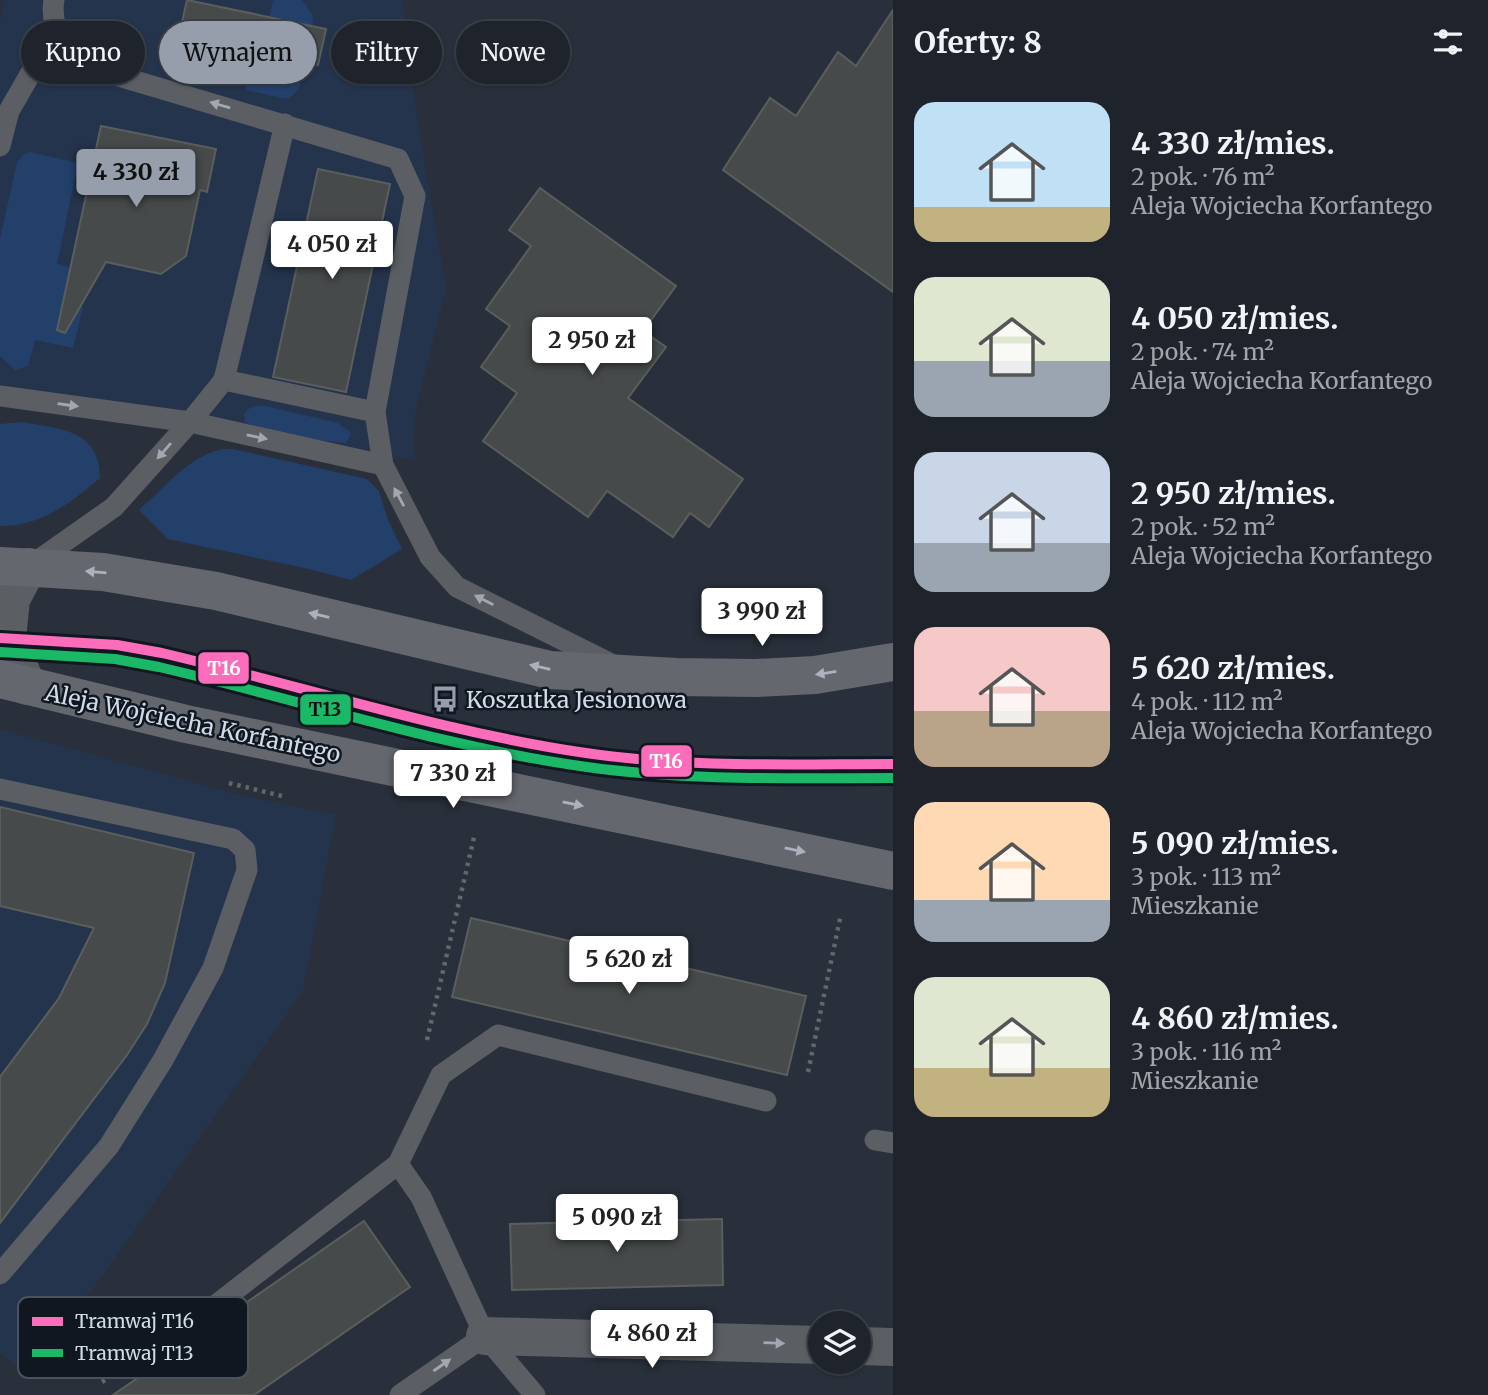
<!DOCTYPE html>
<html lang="pl">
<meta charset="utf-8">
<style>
:root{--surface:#1f242c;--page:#272c34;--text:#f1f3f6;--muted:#a1a4a9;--line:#3c4148;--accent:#969eab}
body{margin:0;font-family:Merriweather,serif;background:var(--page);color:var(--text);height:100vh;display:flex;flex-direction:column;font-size:26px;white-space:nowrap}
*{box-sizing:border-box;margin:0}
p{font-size:23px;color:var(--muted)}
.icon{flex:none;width:38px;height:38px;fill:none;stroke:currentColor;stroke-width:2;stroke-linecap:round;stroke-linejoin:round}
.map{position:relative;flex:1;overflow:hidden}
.details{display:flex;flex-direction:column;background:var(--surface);width:595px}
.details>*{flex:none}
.guide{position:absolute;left:21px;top:21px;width:665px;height:63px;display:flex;gap:14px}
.fabs{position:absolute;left:808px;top:1311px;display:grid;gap:14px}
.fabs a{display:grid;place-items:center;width:63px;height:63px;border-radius:50%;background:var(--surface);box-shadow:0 2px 5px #0004,0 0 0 2px var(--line);font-size:35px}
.price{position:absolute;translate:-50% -60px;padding:0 16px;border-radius:7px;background:#fff;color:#222;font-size:23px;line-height:46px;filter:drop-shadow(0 2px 4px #0008)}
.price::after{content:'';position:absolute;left:50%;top:42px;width:21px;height:16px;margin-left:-10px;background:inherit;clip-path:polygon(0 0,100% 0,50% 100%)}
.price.on{background:var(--accent);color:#111}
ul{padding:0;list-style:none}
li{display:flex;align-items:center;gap:21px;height:175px;padding:0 21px}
li span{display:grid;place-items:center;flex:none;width:196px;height:140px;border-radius:21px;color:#555}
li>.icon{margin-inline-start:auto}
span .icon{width:84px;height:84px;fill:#fffc;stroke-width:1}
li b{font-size:30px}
h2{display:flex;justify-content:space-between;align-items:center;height:84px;padding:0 21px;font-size:30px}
.chip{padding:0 24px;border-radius:32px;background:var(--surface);box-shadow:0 2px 5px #0004,0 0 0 2px var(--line);font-size:24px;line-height:63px}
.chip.on{background:var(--accent);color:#111}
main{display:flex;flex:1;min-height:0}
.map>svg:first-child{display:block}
</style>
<main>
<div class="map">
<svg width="893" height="1395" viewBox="0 0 893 1395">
<rect width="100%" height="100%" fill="#29303b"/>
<path fill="#24344c" d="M4 0H402L416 111 446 289 416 409 413 438 415 460 177 410 0 389V20Z
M0 729 244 796 336 815 303 991 98 1282 25 1371 0 1354Z"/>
<path fill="#23406b" d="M273 0H302L313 16 312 28 296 30 298 22 270 16Z
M177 34 303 61C305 74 301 94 286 99L246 90 249 68 179 53 170 46 171 38Z
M30 152 78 163 57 264 84 271 77 306 83 307 73 348 35 340 28 366 15 370 0 356V239L17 162 24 154Z
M261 405 338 423 350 432 351 435 346 443C323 441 265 433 245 422L244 414 248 409Z
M22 422C59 429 100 429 100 478 72 502 40 527 0 526V424Z
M222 449H233L367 479 379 491 388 520 402 549 351 580 309 569 168 539 139 510C166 487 186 458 222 449Z"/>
<path fill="#464a4b" stroke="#5a5e5d" stroke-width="2" d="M187 0 326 29 318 65 179 35Z
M893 10V292L723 170 770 98 796 116 838 52 856 66Z
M101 126 216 149 207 192 200 190 186 256 161 274 106 262 65 333 57 330Z
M318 169 390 184 346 392 273 377Z
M540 188 676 286 643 331 666 347 628 398 743 479 709 527 690 513 673 537 607 491 588 517 483 441 517 393 481 367 510 326 486 309 531 246 509 230Z
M0 807 194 853 165 983 147 1024 127 1055 0 1223V1077L59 998 94 928 0 906Z
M471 918 806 996 787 1075 452 997Z
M722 1219 723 1285 512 1290 510 1224Z
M364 1221 410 1287 254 1395H113Z"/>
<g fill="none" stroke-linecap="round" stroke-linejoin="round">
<path stroke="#63666b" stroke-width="4.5" stroke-dasharray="3.5 5" stroke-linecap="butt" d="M814 782 845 784
M229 783 286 797
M427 1040 475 833
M808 1072 841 914
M102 1382 174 1336"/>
<path stroke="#5b5e62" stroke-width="21" d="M54 0C50 21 61 42 68 61
M0 146 9 111 32 71 68 61 398 159 415 196 375 412 383 465 430 557 457 587 615 666
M224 380 375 412
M0 396 190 422 383 465
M30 566 114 507 190 422 224 380 285 124
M0 789 233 839 245 850 247 870 213 968 163 1060 109 1146 0 1274
M875 1140 893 1143
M398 1164 421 1197 485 1336 535 1395
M203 1315 398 1164 441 1075 498 1035 766 1101
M400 1395 485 1336"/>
<path stroke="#5b5e62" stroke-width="38" d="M27 686 7 638 11 599 28 567
M485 1336 821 1345
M859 1346 893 1347"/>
<path stroke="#64686e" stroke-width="38" d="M0 566 103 572 216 591 550 670 676 677 756 678 815 675 893 662
M0 679 186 724 893 871"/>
<g stroke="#101720" stroke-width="16">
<path id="tram-1" d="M0 638 117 645 162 653C303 686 442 732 586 753 687 768 791 764 893 764"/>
</g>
<g stroke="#101720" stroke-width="16">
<path id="tram-2" d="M0 652 115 659 159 667C301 700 442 747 587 767 688 781 791 778 893 778"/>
</g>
<use href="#tram-1" stroke="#fb6dba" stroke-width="10"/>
<use href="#tram-2" stroke="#1ab867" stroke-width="10"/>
</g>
<defs><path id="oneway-solid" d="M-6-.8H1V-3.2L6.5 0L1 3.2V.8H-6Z" transform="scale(1.75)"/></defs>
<g fill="#a2a8b2">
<use href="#oneway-solid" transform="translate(220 105) rotate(-164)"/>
<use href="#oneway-solid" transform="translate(68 405) rotate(8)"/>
<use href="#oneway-solid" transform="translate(257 437) rotate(12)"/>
<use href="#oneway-solid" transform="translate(164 451) rotate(131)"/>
<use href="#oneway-solid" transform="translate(399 497) rotate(-118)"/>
<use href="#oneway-solid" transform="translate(484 600) rotate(-153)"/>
<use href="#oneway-solid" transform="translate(774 1343) rotate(2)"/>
<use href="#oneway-solid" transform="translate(442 1365) rotate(-35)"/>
</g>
<g fill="#abb2bd">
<use href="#oneway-solid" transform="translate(96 572) rotate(-175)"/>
<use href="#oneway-solid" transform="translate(319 615) rotate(-167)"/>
<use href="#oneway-solid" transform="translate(540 667) rotate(-167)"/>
<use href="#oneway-solid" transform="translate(826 673) rotate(171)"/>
<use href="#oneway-solid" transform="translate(573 804) rotate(12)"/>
<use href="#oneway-solid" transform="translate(795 850) rotate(12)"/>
</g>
<defs>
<g id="bus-bare" transform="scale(2.1)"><path d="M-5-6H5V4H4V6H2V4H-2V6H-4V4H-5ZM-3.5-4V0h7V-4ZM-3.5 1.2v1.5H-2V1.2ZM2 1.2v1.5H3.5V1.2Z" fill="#969eab" stroke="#101720" stroke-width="2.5" paint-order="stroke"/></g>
</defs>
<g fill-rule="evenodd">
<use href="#bus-bare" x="445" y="699"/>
</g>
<g text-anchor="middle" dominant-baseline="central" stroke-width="5" stroke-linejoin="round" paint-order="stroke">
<g font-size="23" fill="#d1dae8" stroke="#101720" text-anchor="start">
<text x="466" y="699">Koszutka Jesionowa</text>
</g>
<g font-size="23" fill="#d1dae8" stroke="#101720">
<text transform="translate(193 723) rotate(12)">Aleja Wojciecha Korfantego</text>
</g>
</g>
<rect x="18" y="1297" width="230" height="81" rx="10" fill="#101720" stroke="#4a525c" stroke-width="2"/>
<rect x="32" y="1317" width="31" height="9" fill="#fb6dba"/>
<rect x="32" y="1349" width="31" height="8" fill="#1ab867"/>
<g font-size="19" fill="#d1dae8">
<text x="75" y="1328">Tramwaj T16</text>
<text x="75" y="1360">Tramwaj T13</text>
</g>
<g stroke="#101720" stroke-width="2.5">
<rect x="197" y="651" width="53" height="34" rx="7" fill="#fb6dba"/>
<rect x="299" y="693" width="53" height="33" rx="7" fill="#1ab867"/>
<rect x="640" y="744" width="53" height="34" rx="7" fill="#fb6dba"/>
</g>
<g font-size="19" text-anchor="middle" font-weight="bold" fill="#fff">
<text x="224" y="675">T16</text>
<text x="666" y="768">T16</text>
</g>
<g font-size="19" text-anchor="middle" font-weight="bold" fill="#111">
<text x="325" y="716">T13</text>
</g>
</svg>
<div class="fabs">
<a><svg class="icon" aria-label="layers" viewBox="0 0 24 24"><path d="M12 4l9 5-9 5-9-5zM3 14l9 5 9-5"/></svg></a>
</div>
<b class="price on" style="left:136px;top:209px">4 330 zł</b>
<b class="price" style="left:332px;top:281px">4 050 zł</b>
<b class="price" style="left:592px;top:377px">2 950 zł</b>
<b class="price" style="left:762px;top:648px">3 990 zł</b>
<b class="price" style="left:453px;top:810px">7 330 zł</b>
<b class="price" style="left:629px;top:996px">5 620 zł</b>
<b class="price" style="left:617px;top:1254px">5 090 zł</b>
<b class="price" style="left:652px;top:1370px">4 860 zł</b>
<div class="guide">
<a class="chip">Kupno</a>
<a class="chip on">Wynajem</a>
<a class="chip">Filtry</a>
<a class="chip">Nowe</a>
</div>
</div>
<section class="details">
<h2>Oferty: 8<svg class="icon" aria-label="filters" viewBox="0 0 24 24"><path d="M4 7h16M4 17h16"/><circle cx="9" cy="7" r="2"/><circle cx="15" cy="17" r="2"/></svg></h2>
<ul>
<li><span style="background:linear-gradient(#bfe0f5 75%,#c2b280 0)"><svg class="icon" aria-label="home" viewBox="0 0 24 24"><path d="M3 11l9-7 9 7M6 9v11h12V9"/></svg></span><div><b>4 330 zł/mies.</b><p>2 pok. · 76 m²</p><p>Aleja Wojciecha Korfantego</p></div></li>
<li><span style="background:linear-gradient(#dfe7d0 60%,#9aa5b1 0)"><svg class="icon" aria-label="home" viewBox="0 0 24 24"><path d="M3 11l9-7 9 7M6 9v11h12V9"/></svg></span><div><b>4 050 zł/mies.</b><p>2 pok. · 74 m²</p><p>Aleja Wojciecha Korfantego</p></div></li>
<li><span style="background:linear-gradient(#c9d6e8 65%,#9aa5b1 0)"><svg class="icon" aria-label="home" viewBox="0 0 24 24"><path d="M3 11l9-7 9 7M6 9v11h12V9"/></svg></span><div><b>2 950 zł/mies.</b><p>2 pok. · 52 m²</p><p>Aleja Wojciecha Korfantego</p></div></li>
<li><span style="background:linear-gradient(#f6c9c9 60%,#b9a48a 0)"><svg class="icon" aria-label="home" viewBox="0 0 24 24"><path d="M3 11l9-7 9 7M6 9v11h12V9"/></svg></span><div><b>5 620 zł/mies.</b><p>4 pok. · 112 m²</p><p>Aleja Wojciecha Korfantego</p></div></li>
<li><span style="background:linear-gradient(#ffd9b3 70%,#9aa5b1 0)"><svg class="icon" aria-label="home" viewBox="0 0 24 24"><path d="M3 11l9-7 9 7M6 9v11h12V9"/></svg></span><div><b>5 090 zł/mies.</b><p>3 pok. · 113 m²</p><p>Mieszkanie</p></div></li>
<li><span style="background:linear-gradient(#dfe7d0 65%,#c2b280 0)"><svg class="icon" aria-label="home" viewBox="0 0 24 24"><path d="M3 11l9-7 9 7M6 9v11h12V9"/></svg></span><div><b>4 860 zł/mies.</b><p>3 pok. · 116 m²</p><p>Mieszkanie</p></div></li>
</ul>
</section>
</main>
